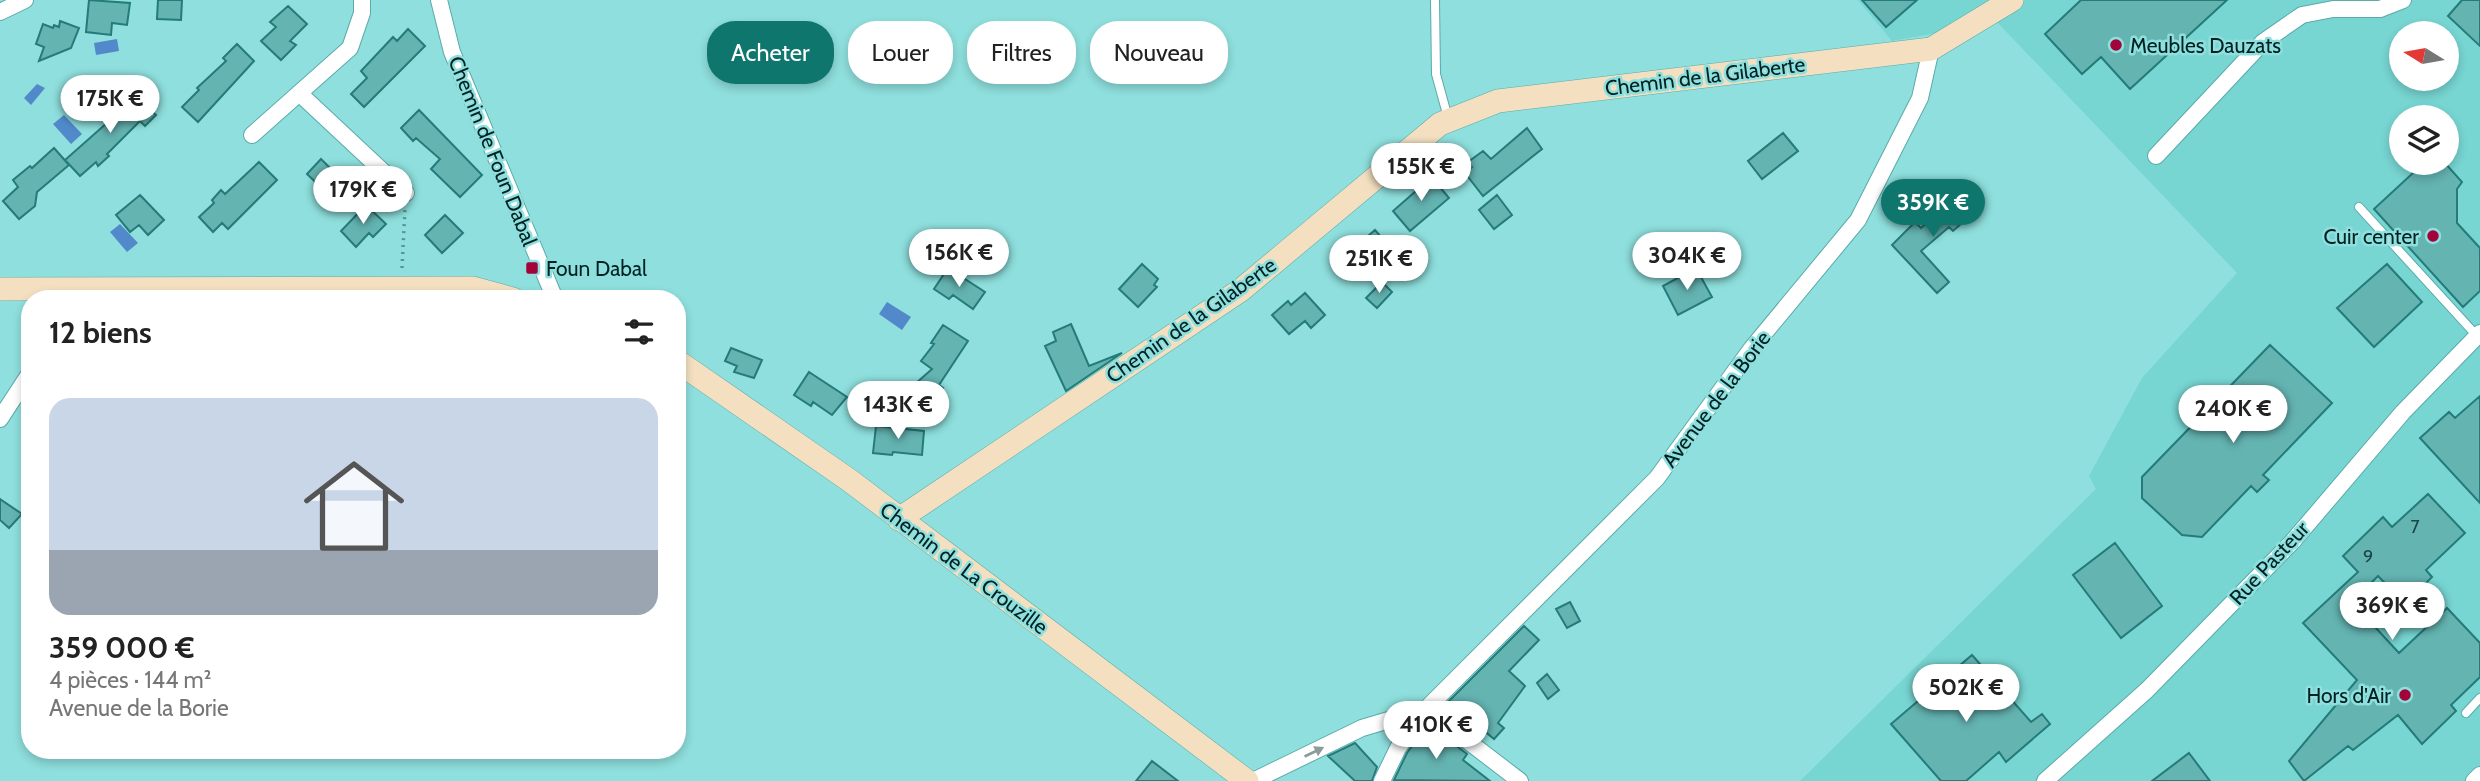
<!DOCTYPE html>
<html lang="fr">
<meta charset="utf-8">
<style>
:root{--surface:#fff;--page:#f2f2f2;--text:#222;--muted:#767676;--accent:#0f766e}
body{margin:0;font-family:Cabin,sans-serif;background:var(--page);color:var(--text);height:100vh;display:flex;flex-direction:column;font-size:26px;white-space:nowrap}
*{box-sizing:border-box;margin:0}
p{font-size:23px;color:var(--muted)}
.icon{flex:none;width:38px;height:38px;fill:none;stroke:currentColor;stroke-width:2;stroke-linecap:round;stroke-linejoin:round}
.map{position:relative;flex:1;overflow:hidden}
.panel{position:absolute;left:21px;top:290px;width:665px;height:469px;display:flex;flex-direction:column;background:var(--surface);border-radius:28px;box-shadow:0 4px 10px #0003}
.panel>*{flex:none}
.hud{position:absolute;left:707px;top:21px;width:665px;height:63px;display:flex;gap:14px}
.needle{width:46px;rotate:281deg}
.controls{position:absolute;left:2389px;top:21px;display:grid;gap:14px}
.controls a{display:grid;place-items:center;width:70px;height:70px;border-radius:50%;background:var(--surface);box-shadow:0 4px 10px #0003;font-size:35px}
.price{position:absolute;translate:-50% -60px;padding:0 16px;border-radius:24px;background:#fff;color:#222;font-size:23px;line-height:46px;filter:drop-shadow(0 2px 4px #0008)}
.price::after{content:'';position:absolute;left:50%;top:42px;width:21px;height:16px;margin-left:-10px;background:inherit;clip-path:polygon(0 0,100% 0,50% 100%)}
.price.selected{background:var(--accent);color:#fff}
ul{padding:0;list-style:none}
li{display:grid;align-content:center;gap:14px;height:371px;padding:0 28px}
li span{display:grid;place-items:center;height:217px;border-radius:21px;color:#555}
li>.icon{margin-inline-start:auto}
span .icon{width:126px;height:126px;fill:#fffc;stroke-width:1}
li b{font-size:30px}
h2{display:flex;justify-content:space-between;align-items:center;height:84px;padding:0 28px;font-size:30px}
.chip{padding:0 24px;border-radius:28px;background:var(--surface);box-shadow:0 4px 10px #0003;font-size:24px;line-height:63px}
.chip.selected{background:var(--accent);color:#fff}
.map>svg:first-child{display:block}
</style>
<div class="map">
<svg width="2480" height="781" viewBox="0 0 2480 781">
<rect width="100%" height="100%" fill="#8edfdd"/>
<path fill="#77d5d2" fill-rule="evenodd" d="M1858 0H2480V781H1800L2096 489 2089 476 2142 378 2237 273 1997 22 1892 41ZM2401 33H2446V79H2401ZM2401 117H2446V163H2401Z"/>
<path fill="#5189ca" d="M117 39 119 51 96 55 94 43Z
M37 84 45 88 31 105 24 98Z
M103 94 110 102 91 116 84 107Z
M64 115 82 134 71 144 53 124Z
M120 224 138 243 127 252 110 232Z
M887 302 911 317 902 330 879 314Z"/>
<path fill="#64b4b2" stroke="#247b79" stroke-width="2" d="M89 0 130 3 127 25 112 23 111 35 86 32Z
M158 0H182L181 20 157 19Z
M1862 0H1917L1886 27Z
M2081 0H2227L2130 89 2101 57 2082 74 2045 34Z
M2462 0H2480V46L2448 16Z
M288 6 307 24 290 41 296 45 281 60 261 41 276 27 270 22Z
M60 21 79 28 71 48 39 61 44 47 36 44 43 24 53 28 54 25 59 27Z
M408 29 425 46 364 107 351 94 367 78 361 71 393 37 397 41Z
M237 44 254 61 198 122 182 107 199 90 197 88 226 61 223 58Z
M134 95 156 115 145 126 140 121 107 154 109 156 98 166 96 162 80 176 65 160 108 122 107 121Z
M419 110 482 175 460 197 431 169 440 159 416 138 413 141 401 128Z
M1527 128 1542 149 1483 196 1465 173 1472 167 1468 162 1483 151 1491 159Z
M1783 133 1798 151 1762 179 1748 161Z
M54 148 69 165 37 192 35 206 19 219 3 201 18 187 13 180 30 166 32 168Z
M321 159 348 186 334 200 307 174Z
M259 162 277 180 228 229 222 223 213 232 199 217 214 203 212 200 221 190 225 194Z
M2404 163H2445L2462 182 2457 189V223L2480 248V291L2463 307 2374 209 2413 173Z
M1428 173 1449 198 1410 231 1393 211 1417 190 1414 186Z
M1961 191 1977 210 1953 231 1949 227 1921 251 1949 282 1937 293 1892 245 1915 222 1921 228Z
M140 195 164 220 148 235 139 225 130 232 116 215Z
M1497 195 1512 215 1494 229 1479 210Z
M366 205 386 224 373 237 369 233 356 247 341 231Z
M445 215 463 233 442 253 425 235Z
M1375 230 1388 245 1360 271 1346 255Z
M1142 264 1158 279 1154 285 1157 287 1138 307 1119 289Z
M2387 264 2422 302 2374 347 2337 308Z
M948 268 985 292 973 309 953 295 949 299 934 289Z
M1696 268 1712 297 1678 315 1663 286Z
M1382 282 1392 292 1377 308 1366 298Z
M1305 293 1325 315 1311 328 1305 321 1289 334 1272 315 1288 301 1291 305Z
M1071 324 1089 366 1122 353 1066 391 1045 346 1056 341 1053 332Z
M943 325 968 341 939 385 943 388 932 400 915 384 932 369 921 361 934 344 931 343Z
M2270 345 2332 403 2263 475 2269 480 2257 492 2251 486 2202 537 2182 535 2142 498V477Z
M731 348 762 360 754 378 734 372 737 366 725 361Z
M809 372 847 397 832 415 813 402 811 406 794 395Z
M2480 396V503L2420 438 2449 412 2455 418Z
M876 426 924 431 922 455 893 452 892 455 873 453Z
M2428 494 2465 533 2426 570 2432 577 2405 604 2378 576 2352 602 2399 653 2447 608 2480 643V677L2451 705 2456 711 2422 744 2398 715 2353 750 2348 746 2304 781 2289 761 2357 680 2303 623 2358 572 2343 556 2383 517 2392 527Z
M0 499 22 514 9 528 0 520Z
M2115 543 2162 606 2121 638 2073 575Z
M1570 602 1580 621 1567 628 1556 609Z
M1524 626 1539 640 1509 671 1525 686 1498 723 1504 728 1494 739 1482 729 1478 736 1442 708Z
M1972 655 2031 722 2042 714 2050 724 2006 762 1999 752 1966 781H1941L1891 724Z
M1547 674 1559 690 1548 699 1537 683Z
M1428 724 1467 754 1463 760 1490 781 1394 780 1407 753Z
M1355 743 1377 767 1372 781H1355L1328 756Z
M2189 753 2210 781H2152Z
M1152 761 1178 781H1136Z"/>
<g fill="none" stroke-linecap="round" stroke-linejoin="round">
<g stroke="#5aaba9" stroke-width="10">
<path id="lane" d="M1435 0 1436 74 1448 118
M2359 207 2477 336
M2466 713 2480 698"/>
</g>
<g stroke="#5aaba9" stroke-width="18">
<path id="street" d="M439 0 452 52 555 299
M0 12 25 0
M299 93 406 193
M252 135 350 48 362 13V0
M2156 156 2263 42 2302 15 2333 9H2380L2403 0
M0 419 30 373
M1426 709 1520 781
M1253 781 1362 728 1426 709
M1382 781 1398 748 1426 709 1657 478 1752 348 1858 220 1920 98 1931 49
M2045 781 2147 690 2293 541 2403 412 2480 333
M2474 781 2480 775"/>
</g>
<g stroke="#5aaba9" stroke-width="24">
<path id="secondary" d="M0 289 473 288 513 299
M677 361 849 480 1247 781
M899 519 1241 290 1440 124 1498 101 1931 49 2012 0"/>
</g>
<path stroke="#579694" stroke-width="3.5" stroke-dasharray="2 5" stroke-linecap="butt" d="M402 268 405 209"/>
<use href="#lane" stroke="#fff" stroke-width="8"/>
<use href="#street" stroke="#fff" stroke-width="16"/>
<use href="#secondary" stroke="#f4e0c1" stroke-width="23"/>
</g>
<defs><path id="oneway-solid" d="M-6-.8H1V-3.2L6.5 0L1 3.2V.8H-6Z" transform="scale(1.75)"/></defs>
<use fill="#8c9c9c" href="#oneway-solid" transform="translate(1314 752) rotate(-26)"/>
<g fill="#a20338" stroke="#8edfdd" stroke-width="2.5">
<circle cx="2116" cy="45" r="7"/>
<circle cx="2433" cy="236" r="7"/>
<rect x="525" y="261" width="14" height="14" rx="3.5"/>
<circle cx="2405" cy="695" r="7"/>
</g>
<g text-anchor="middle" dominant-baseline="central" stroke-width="5" stroke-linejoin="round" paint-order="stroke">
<g font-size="18" fill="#194646">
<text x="2415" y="527">7</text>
<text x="2368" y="557">9</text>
</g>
<g font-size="21" fill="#022" stroke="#8edfdd" text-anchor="start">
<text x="2130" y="45">Meubles Dauzats</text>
<text x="2419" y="236" text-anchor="end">Cuir center</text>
<text x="546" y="268">Foun Dabal</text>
<text x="2391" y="695" text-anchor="end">Hors d'Air</text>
</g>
<g font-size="21" fill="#022" stroke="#8edfdd">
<text transform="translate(1705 76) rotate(-7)">Chemin de la Gilaberte</text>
<text transform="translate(493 151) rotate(68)">Chemin de Foun Dabal</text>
<text transform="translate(1191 320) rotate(-35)">Chemin de la Gilaberte</text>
<text transform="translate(1716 399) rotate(-53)">Avenue de la Borie</text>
<text transform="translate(2269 563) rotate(-47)">Rue Pasteur</text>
<text transform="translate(964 568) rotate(37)">Chemin de La Crouzille</text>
</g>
</g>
</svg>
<div class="controls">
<a><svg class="needle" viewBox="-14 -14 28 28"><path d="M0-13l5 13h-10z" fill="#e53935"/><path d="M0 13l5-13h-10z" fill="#767676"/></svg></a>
<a><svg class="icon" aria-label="layers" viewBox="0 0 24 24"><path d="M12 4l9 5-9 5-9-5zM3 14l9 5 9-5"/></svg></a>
</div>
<b class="price" style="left:110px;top:135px">175K €</b>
<b class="price" style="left:1421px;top:203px">155K €</b>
<b class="price" style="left:363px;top:226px">179K €</b>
<b class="price selected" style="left:1933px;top:239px">359K €</b>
<b class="price" style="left:959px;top:289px">156K €</b>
<b class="price" style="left:1687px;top:292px">304K €</b>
<b class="price" style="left:1379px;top:295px">251K €</b>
<b class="price" style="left:898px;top:441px">143K €</b>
<b class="price" style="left:2233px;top:445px">240K €</b>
<b class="price" style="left:2392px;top:642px">369K €</b>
<b class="price" style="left:1966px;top:724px">502K €</b>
<b class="price" style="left:1436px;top:761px">410K €</b>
<div class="hud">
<a class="chip selected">Acheter</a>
<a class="chip">Louer</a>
<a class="chip">Filtres</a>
<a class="chip">Nouveau</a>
</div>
<section class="panel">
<h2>12 biens<svg class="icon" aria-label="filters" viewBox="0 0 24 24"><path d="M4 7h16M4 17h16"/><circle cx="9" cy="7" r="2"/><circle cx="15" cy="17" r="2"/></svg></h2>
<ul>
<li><span style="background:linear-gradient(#c9d6e8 70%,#9aa5b1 0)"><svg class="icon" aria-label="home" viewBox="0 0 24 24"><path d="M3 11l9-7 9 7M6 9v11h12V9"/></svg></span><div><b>359 000 €</b><p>4 pièces · 144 m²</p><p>Avenue de la Borie</p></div></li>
</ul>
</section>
</div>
